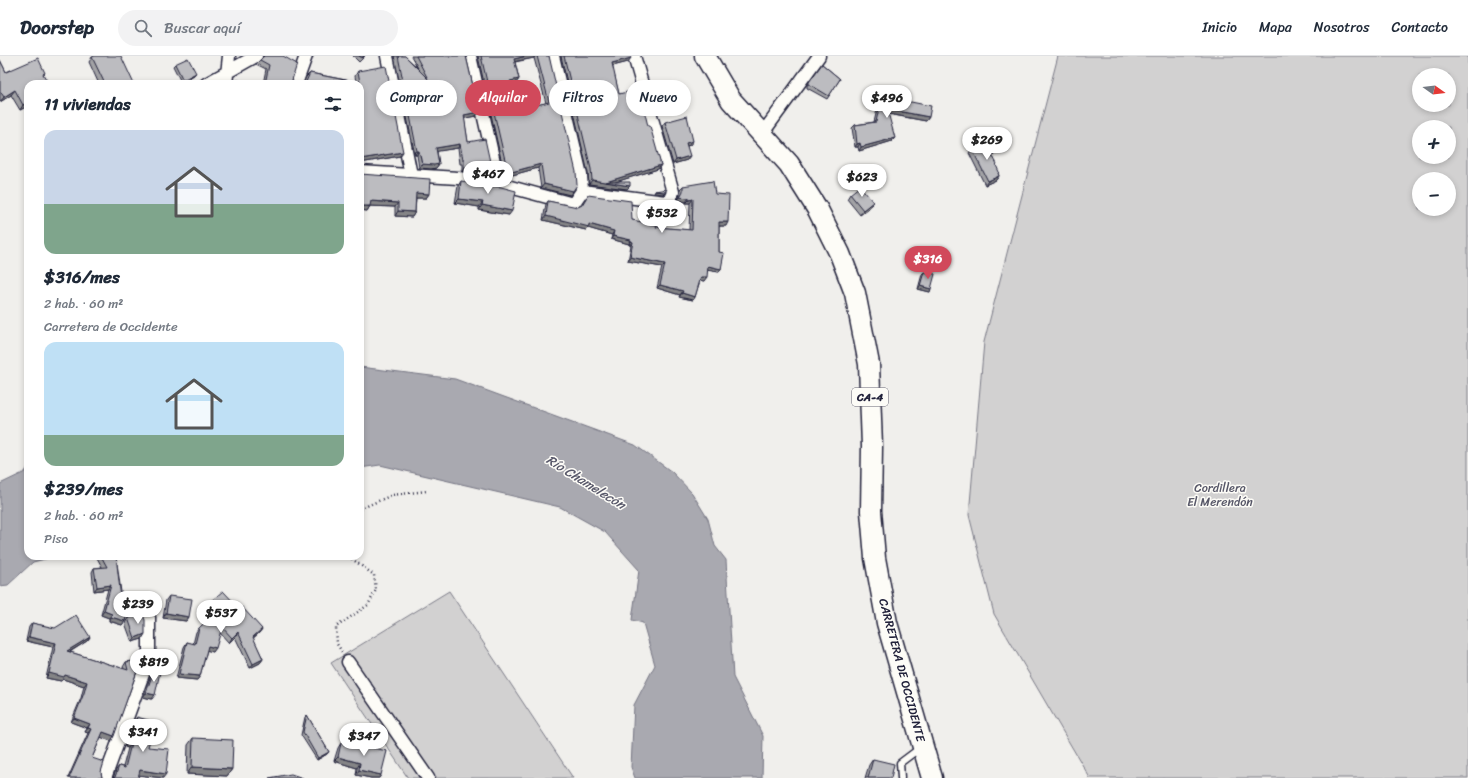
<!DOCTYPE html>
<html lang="es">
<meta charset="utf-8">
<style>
:root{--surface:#fff;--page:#f2f2f3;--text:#1f2937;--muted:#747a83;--line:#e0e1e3;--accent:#d1495b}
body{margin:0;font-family:Sriracha,sans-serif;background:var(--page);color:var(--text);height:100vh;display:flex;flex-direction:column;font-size:15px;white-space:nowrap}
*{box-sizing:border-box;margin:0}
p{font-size:13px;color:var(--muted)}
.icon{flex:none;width:22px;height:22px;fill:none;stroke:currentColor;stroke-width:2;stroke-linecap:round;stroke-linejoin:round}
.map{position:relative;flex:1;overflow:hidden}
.side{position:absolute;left:24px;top:24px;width:340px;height:480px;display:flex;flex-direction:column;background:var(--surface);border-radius:12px;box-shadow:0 2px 6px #0003}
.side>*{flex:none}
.top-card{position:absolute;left:376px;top:24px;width:380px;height:36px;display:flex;gap:8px}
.needle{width:26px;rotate:104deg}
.tools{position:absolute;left:1412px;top:12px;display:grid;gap:8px}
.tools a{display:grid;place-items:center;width:44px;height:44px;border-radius:50%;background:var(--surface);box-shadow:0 2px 6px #0003;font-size:20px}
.price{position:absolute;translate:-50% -34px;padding:0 9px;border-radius:14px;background:#fff;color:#222;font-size:13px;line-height:26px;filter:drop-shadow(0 1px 2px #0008)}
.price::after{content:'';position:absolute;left:50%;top:24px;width:12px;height:9px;margin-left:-6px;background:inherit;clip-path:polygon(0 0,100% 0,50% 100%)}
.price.active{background:var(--accent);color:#fff}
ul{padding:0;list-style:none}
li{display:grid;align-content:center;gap:8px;height:212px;padding:0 20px}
li span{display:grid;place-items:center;height:124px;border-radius:12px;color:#555}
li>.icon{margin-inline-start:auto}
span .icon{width:72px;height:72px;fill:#fffc;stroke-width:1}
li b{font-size:17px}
h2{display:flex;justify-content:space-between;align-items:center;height:48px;padding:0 20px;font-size:17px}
.tag{padding:0 14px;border-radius:18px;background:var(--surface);box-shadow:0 2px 6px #0003;font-size:14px;line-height:36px}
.tag.active{background:var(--accent);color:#fff}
header{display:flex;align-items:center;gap:24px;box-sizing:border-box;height:56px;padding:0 20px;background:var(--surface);border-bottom:1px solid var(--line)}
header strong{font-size:19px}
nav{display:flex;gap:22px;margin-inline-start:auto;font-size:14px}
.search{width:280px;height:36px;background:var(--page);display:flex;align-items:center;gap:10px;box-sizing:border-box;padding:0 14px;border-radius:22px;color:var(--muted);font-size:15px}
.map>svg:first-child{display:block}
</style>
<header>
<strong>Doorstep</strong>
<div class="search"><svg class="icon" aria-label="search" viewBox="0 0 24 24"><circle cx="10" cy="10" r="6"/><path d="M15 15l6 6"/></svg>Buscar aquí</div>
<nav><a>Inicio</a><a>Mapa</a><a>Nosotros</a><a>Contacto</a></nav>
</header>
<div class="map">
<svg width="1468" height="722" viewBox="0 0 1468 722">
<rect width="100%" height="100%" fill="#f0efec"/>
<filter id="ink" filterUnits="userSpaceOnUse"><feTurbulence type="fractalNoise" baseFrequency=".025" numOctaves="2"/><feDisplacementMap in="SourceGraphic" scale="8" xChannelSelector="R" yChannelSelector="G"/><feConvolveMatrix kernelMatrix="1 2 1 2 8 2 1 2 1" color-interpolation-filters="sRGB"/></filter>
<g filter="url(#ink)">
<path fill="#d2d1d1" stroke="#7a7a86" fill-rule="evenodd" d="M1058 0H1468V722H1090L994 558 969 459 984 286ZM1419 19H1449V49H1419ZM1419 71H1449V101H1419ZM1419 123H1449V153H1419Z
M449 535 573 722H408L331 607Z"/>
<path fill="#a9a9b0" stroke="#737381" d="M360 311 455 323 635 389 672 416 692 437 708 463 715 490 726 504 733 621 763 680 762 722H635L631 711 634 649 655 609 643 567 632 564 639 514 605 476 560 451 380 409 360 412Z
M28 411V500H57L33 506 8 529 0 530V428L25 416Z"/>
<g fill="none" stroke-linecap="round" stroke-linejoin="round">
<g stroke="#22223b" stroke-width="9">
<path id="lane" d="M901 722 900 707 920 692"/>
</g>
<g stroke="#22223b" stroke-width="15">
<path id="street" d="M387 0 411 119
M470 0 499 128
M206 28 256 0
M226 28 229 0
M296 28 306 0
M762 78 819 0
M360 116 458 122 499 128 573 148 582 135 581 119 553 0
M582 135 665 146 670 143 673 136 634 0
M348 606 428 722
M105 722 146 610 149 598V561"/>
</g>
<g stroke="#22223b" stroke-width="23">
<path id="primary" d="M705 0 731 44 789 108 818 154 840 198 855 237 869 308 872 390 871 455 875 502 887 567 932 722"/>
</g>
<path stroke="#22223b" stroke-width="2.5" stroke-dasharray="1 3" stroke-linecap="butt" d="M360 453 392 439 427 435
M342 596 337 588 336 571 368 549 376 534 374 519 348 500"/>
<use href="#lane" stroke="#fdfcf7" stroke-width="6"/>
<use href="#street" stroke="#fdfcf7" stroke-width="12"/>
<use href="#primary" stroke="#fdfcf7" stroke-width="20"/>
</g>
<path fill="#a2a2a5" stroke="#22223b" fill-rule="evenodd" d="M262 0H283L294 28H263L266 13 256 8 263 1Z
M353 0H365L359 6Z
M394 0H405L418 12 411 0H466L479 56 476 60 464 62 468 86 492 115 489 119 462 115V108H460L458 92 437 95 439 108 436 112 431 113 419 112 417 99H415Z
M478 0H549L570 139 541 132 538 112 505 121ZM534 2 546 47 516 54 510 28 516 27 519 23 515 6Z
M561 0H630L628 6 612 10 619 38 648 70 661 109 658 113 615 126 630 130 627 133 589 128 588 117Z
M92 1 134 28H99L89 6Z
M0 4 6 16 45 17 43 19 28 28V54L26 51 20 54 11 39 0 46Z
M175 8 194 19 181 26 173 10Z
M822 8 840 23 827 43 807 32V29Z
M358 15 400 100 360 107V28H303L306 21 310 17 356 26 355 20Z
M883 34 896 43 929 61 926 65 888 58 892 85 859 95 858 91H855L852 72 855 69 874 66 881 37Z
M665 66 690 89 687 90V104L673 108 662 70Z
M972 93 993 100 999 120 996 124 985 129 969 97Z
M360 118 429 138 426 142H416L415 156 412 161 395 160V151L370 150 367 155 360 154Z
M461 125 509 159 479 154V151L455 147 458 130Z
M683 130 715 138 726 170H719V196L721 213 719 216 708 214 704 225 700 224 695 241 693 244 679 241 680 239 657 232 662 211 628 205 631 189H629V188L611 183 612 179 588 172 586 174 543 164 546 148 548 145 632 164 656 171 689 174 690 147H686V146L678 144 680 138V133Z
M850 138 873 146 870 151 860 159 847 143Z
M924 216 930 236 918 233 922 218Z
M96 500H116L125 565 122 569 109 565V562L101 559 108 533 94 535 92 516 94 512 102 511Z
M169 540 189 561 186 565 163 562 166 544Z
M210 546 240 553 262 573 259 577 253 582 263 603 260 607 250 612 235 581 229 587 220 577 213 596 207 594 200 620 197 624 176 622 184 591 187 586 193 588 196 576 199 572 214 557 207 550Z
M128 562 142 583 132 586 125 567Z
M32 567 90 581 87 585 70 596 124 613 123 611 126 606 141 604 111 685 101 681 92 702 101 716 102 722H68L88 677 85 676 87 672 71 666 81 642 84 630 63 623 61 625 46 622 53 591 26 585 29 571Z
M154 614 152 643 143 641 151 619Z
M307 659 329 696 327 698 317 704 301 679 305 661Z
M137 661 148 691 163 722 139 719 113 722 116 714 119 710 123 711 128 692 125 691V690L134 666Z
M193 682 232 713 227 720 187 718 188 689Z
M347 686 381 719 379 722H371L356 719 357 712 334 705 338 692 341 687 346 688Z
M873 703 891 722H865L869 709Z"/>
<path fill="#848486" stroke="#22223b" d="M527 0H535L534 2 512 6 514 3Z
M631 2 628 6 609 11 612 7Z
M196 17 194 19 181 26 183 24Z
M519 23 516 27 507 29 510 25Z
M15 34 11 39 0 46 4 41Z
M28 46V48L26 51 20 54 23 49Z
M887 53 929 61 926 65 884 57Z
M479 56 476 60 461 63 464 59Z
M895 82 892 85 859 95 861 91Z
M693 85 690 89 683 91 686 87Z
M860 87 858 91H855L857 88Z
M460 88 458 92 433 96 436 92Z
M417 95H419L417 99H415Z
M403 96 400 100 360 107V103Z
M690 100 687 104 673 108 676 104Z
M422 108H439L436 112 431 113 419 112Z
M541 108 538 112 505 121 508 117Z
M661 109 658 113 612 127 630 130 627 133 589 128 592 124 606 126Z
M464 111 492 115 489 119 462 115Z
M999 120 996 124 985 129 988 125Z
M544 128 573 135 570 139 541 132Z
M655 135 665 136 663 138 654 137Z
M416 137 429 138 426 142H413Z
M680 141 689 142 686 146 678 144Z
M459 143 483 146 479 151 455 147Z
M693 143 690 147H686L689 144Z
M371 145 398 147 395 151 367 150Z
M873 146 870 151 860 159 863 154Z
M482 149 512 155 509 159 479 154Z
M360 150H370L367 155 360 154Z
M398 155 415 156 412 161 395 160Z
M546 160 589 168 614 175 612 179 588 172 586 174 543 164Z
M719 166H728L726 170H716Z
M613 180 631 184 629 188 611 183Z
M631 185 633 186 631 189H629Z
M630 201 665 208 662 211 628 205Z
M708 210 721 213 719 216 706 214Z
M701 221H707L704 225 698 224Z
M660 229 683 235 680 239 657 232Z
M920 230 931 233 930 236 918 233Z
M682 237 695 241 693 244 679 241Z
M111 529 108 533 94 535 97 531Z
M104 555 112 558 109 562 101 559Z
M166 557 189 561 186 565 163 562Z
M111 561 125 565 122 569 109 565Z
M262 573 259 577 250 585 253 581Z
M238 576 235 581 229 587 232 582Z
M145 578 142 583 132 586 135 582Z
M29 581 56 587 53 591 26 585Z
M90 581 87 585 64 599 67 595Z
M208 590 216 592 213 596 205 594Z
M263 603 260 607 250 612 253 608Z
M49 617 65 619 87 626 84 630 63 623 61 625 46 622Z
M179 618 200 620 197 624 176 622Z
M146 637 155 639 152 643 143 641Z
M74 662 90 668 87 672 71 666Z
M88 672 91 673 88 677 85 676Z
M103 676 114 680 111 685 100 681Z
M128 687 131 688 128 692 125 691Z
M329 696 327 698 317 704 318 702Z
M338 701 360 707 357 712 334 705Z
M192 711 232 713 227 720 187 718Z
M140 714 166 718 163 722 137 719Z
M359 714 381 719 379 722H371L356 719Z"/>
<path fill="#bcbcc0" stroke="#22223b" d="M95 0H121L134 28H105L92 1Z
M264 0H283L297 8 292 24 294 28H265L269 9 260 4Z
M359 0H364L362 2Z
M398 0H405L428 23 416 0H466L479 56 464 59 468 86 485 83 492 115 464 111V104H463L460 88 436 92 439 108 434 109 422 108 419 95H417Z
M481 0H527L514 3 519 23 510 25 516 54 549 46 537 0H549L576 116 577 129 573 135 544 128 541 108 508 117Z
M564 0H630L631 2 612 7 619 38 639 33 648 70H650L661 109 606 126H630V130L592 124 591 113Z
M38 2 45 17 43 18 49 28H28V46L23 49 15 34 4 41 0 35V4L6 16Z
M188 2 196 17 183 24 175 8Z
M822 8 840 23 829 40 809 28V26Z
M386 10 403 96 360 103V28H305L310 17 360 27 358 15Z
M237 24 261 28H234Z
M883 34 897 37 896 43 931 50 929 61 887 53 895 82 861 91 860 87 857 88 855 69 876 66Z
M687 60 693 85 686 87 690 100 676 104 665 66Z
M988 85 994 98 992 99 997 108 996 109 999 116 998 117 999 120 988 125 972 93Z
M360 118 430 123 429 138 416 137 415 156 398 155V147L371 145 370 150H360Z
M461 125 501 131 516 135 512 155 482 149 483 146 459 143Z
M713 125 715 138 729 139 728 166H719V196L724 197 721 213 708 210 707 221H701L695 241 682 237 683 235 660 229 665 208 630 201 633 186 631 185V184L613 180 614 175 589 168V171L546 160 548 145 578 151 582 149 588 139 631 145 632 164 657 169 656 171 692 174 693 143 689 144V142L680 141 683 135V130Z
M860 130 873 146 863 154 850 138Z
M667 133 665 136 655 135Z
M924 216 935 218 931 233 920 230Z
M101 500H116L121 542 131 545 125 565 111 561 112 558 104 555 111 529 97 531 94 512 107 511Z
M223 535 240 553 242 551 262 573 253 581 263 603 253 608 238 576 232 582 222 571 216 592 208 590 200 620 179 618 187 586 195 588 199 572 218 554 210 546Z
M169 540 192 543 189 561 166 557Z
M142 557 145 564V578L135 582 128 562Z
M76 559 90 581 67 595 128 614 126 606 141 604 114 680 103 676 92 702 104 706 101 716 102 722H69L91 673 88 672 90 668 74 662 84 637 87 626 65 619 64 621 49 617 56 587 29 581 32 567 55 572Z
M154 614 160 616 155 639 146 637Z
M307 659 329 696 318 702 303 676Z
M137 661 155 666 148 691 169 693 166 718 140 714 138 722H113L115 721 119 710 125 712 131 688 128 687V686Z
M193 682 233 684 232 713 192 711Z
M347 686 387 695 381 719 359 714 360 707 338 701 341 687 347 689Z
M873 703 894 708 891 722H868Z
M291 718 303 722H269Z"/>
</g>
<g text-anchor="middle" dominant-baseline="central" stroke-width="3" stroke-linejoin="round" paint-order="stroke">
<rect fill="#fdfcf7" stroke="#646373" stroke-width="1" x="852" y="332" width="36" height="18" rx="3"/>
<g font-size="11" font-weight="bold" fill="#22223b">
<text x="870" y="341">CA-4</text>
</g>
<g font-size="12" fill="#575768" stroke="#fdfcf7">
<text x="1220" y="432">Cordillera<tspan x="1220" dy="14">El Merendón</tspan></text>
</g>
<g font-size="12" fill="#22223b" stroke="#fdfcf7">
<text transform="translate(902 614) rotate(75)">CARRETERA DE OCCIDENTE</text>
</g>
<g font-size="13" font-style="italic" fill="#58586a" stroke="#fdfcf7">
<text transform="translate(586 426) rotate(32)">Río Chamelecón</text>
</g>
</g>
</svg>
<div class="tools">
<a><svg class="needle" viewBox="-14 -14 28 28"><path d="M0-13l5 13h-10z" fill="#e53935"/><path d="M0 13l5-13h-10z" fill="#747a83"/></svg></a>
<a>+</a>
<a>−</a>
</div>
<b class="price" style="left:887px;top:63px">$496</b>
<b class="price" style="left:987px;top:105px">$269</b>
<b class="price" style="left:488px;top:139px">$467</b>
<b class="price" style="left:862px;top:142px">$623</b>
<b class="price" style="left:662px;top:178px">$532</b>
<b class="price active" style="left:928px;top:224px">$316</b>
<b class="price" style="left:138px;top:569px">$239</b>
<b class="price" style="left:221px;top:578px">$537</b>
<b class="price" style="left:154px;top:627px">$819</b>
<b class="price" style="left:143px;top:697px">$341</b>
<b class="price" style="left:364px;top:701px">$347</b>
<div class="top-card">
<a class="tag">Comprar</a>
<a class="tag active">Alquilar</a>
<a class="tag">Filtros</a>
<a class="tag">Nuevo</a>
</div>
<section class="side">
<h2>11 viviendas<svg class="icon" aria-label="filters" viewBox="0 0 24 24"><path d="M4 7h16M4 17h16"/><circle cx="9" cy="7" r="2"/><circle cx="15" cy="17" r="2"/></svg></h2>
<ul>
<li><span style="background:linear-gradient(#c9d6e8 60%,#7fa58c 0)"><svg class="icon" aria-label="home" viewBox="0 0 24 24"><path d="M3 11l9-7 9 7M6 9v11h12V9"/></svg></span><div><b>$316/mes</b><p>2 hab. · 60 m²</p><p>Carretera de Occidente</p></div></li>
<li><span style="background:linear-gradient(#bfe0f5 75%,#7fa58c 0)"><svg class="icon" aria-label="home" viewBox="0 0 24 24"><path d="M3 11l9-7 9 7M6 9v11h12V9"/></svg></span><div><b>$239/mes</b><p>2 hab. · 60 m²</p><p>Piso</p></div></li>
</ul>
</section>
</div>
